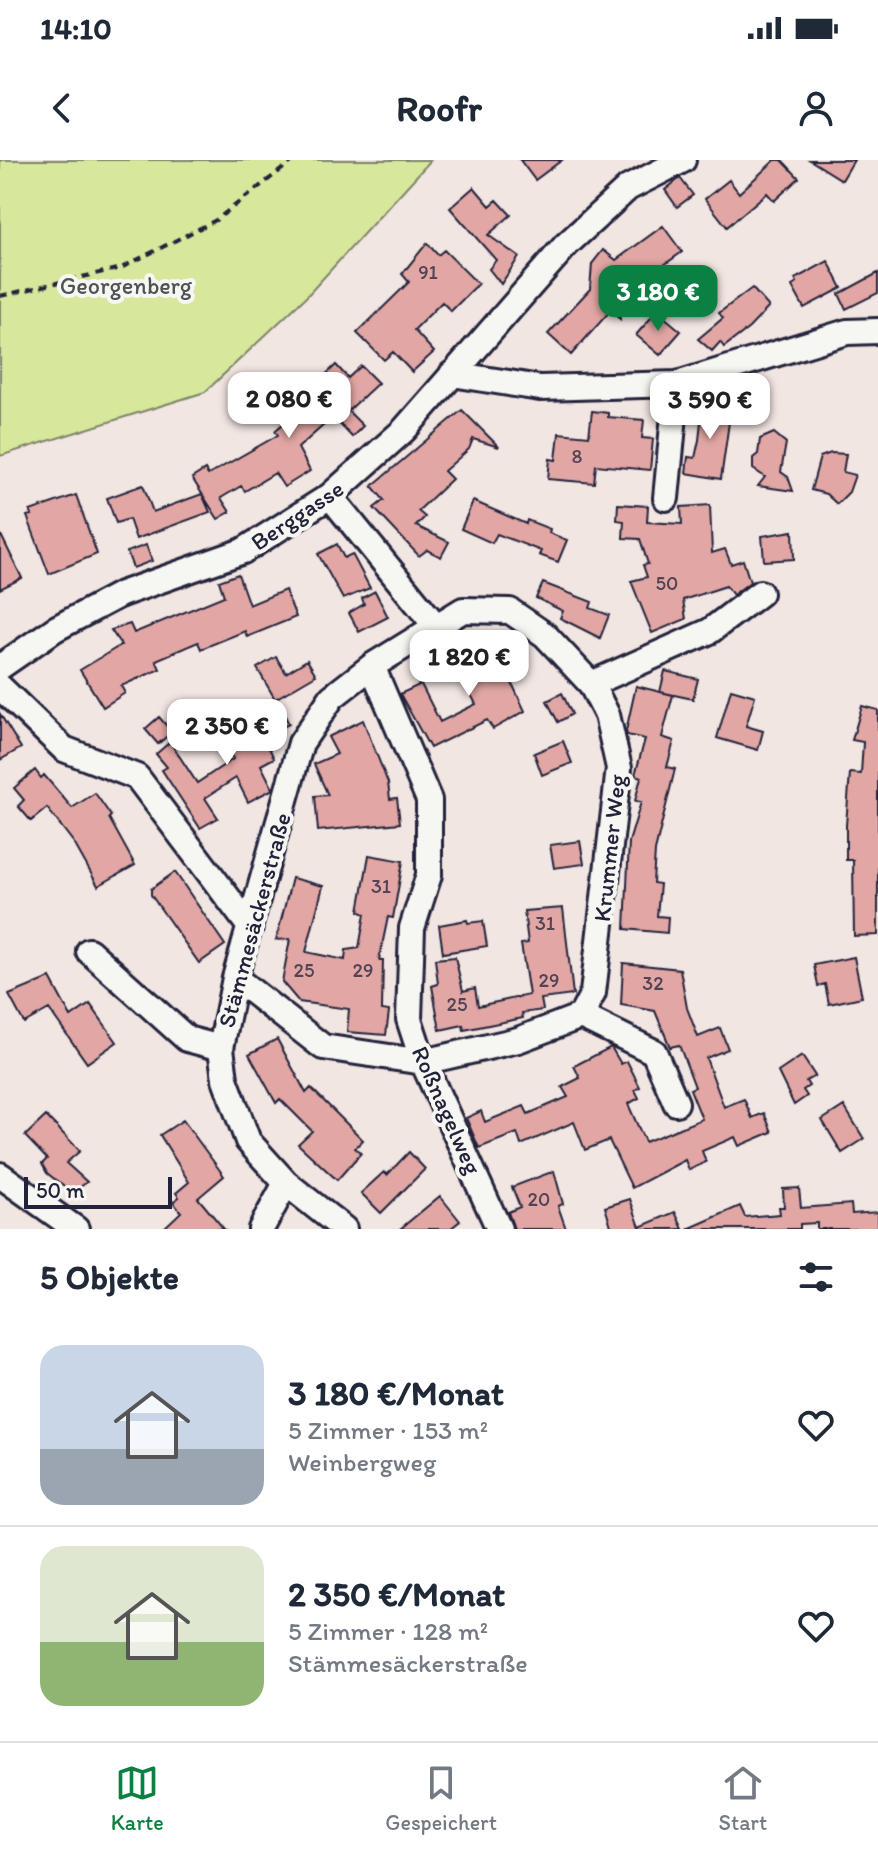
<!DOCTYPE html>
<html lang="de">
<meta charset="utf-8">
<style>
:root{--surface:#fff;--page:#f2f2f3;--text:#1f2937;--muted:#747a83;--line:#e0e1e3;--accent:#0b8043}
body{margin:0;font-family:Itim,sans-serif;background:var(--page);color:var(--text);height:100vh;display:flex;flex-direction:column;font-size:30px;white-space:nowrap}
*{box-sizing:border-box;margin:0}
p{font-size:26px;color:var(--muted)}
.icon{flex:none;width:44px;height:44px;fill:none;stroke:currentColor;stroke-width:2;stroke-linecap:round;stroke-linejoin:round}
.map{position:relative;height:1069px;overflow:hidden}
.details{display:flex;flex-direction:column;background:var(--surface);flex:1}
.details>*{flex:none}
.scale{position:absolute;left:24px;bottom:20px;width:148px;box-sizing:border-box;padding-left:8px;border:4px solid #22223b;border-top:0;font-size:22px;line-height:28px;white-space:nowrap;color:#22223b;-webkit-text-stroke:6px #f6f6f2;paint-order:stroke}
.price{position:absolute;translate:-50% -68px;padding:0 18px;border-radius:16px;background:#fff;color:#222;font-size:26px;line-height:52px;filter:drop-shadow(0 2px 4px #0008)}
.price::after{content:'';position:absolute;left:50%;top:48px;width:24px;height:18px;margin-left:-12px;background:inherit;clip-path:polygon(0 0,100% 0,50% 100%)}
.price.on{background:var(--accent);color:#fff}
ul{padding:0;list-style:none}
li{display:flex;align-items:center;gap:24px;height:200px;padding:0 40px}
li+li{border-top:2px solid var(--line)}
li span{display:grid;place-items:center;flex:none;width:224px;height:160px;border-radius:24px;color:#555}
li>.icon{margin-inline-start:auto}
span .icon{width:96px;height:96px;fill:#fffc;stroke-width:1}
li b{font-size:34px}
h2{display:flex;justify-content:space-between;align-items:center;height:96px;padding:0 40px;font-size:34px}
.status{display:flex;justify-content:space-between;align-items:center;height:56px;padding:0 40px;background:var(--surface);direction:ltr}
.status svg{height:22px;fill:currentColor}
header{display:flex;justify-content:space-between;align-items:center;height:104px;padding:0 40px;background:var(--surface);font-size:36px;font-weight:700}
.tab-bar{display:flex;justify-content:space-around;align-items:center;height:112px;border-top:2px solid var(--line);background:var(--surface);font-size:22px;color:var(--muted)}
.tab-bar a{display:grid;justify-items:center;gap:4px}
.tab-bar .on{color:var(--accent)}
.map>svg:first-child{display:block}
</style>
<div class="status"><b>14:10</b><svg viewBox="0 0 49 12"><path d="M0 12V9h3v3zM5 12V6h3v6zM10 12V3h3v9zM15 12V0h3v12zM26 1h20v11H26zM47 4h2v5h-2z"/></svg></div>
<header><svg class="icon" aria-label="back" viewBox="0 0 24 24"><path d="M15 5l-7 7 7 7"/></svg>Roofr<svg class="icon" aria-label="person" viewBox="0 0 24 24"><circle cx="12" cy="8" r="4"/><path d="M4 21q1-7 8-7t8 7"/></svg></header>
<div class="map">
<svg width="878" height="1069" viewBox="0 0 878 1069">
<rect width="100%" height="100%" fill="#f2e6e2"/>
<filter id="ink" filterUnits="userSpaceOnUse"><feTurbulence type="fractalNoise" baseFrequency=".0125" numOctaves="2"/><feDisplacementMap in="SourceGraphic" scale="16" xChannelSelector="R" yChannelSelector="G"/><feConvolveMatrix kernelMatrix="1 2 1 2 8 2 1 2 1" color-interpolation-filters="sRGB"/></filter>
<g filter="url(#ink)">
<path fill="#d7e79b" stroke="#7c846b" stroke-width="2" d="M0 0H431L306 137 205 232 0 296Z"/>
<path fill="#e2a7a4" stroke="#22223b" stroke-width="2" d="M520 0H562L535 20Z
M775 0H782L799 18 774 41 767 33 727 67 705 39 729 20 739 33Z
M810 0H854L842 20Z
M680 18 693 35 677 47 665 30Z
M474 27 490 46 497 40 511 55 488 75 519 97 501 124 489 109 496 100 450 48Z
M663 66 682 92 647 117 641 109 617 141 620 159 610 151 571 195 548 174 590 129 592 104 603 90 616 100Z
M427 83 438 95 444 90 478 124 451 151 442 142 414 170 434 192 412 212 393 192 384 200 357 173 409 122 402 114Z
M828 101 842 128 804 148 792 126 797 123 795 119Z
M878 113V133L846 149 839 134Z
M752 128 769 147 749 168 724 187 720 182 712 191 698 179 723 158 719 153Z
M657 151 681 171 660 195 636 175Z
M336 205 348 218 361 206 378 223 348 251 363 266 352 277 333 257 298 288 310 311 284 327 275 313 245 331 241 326 221 338 230 352 218 359 192 318 205 310 208 315 278 275 275 271 325 226 319 221Z
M695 243 731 248 721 319 686 313 688 297 695 298 699 280 701 261 692 259Z
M462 250 499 287 473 279 469 289 444 311 452 319 418 351 425 357 416 366 449 382 441 397 427 390 419 396 374 348 384 340 372 326Z
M592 251 608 253V257L644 260 642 278 653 279 650 310 596 305 594 323 548 319 550 299 556 300 559 273 589 276Z
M774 273 786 283 781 312 788 317 793 331 758 326 765 317 753 309V298L758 294 760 279Z
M831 293 846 294 843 312 855 315 849 332 837 344 826 334 811 330 820 297Z
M143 325 153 352 202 334 210 352 136 379 129 359 116 363 107 338Z
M76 335 97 394 49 414 27 356 32 355 30 351Z
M473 341 526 364 527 360 550 369 549 373 567 380 558 402 539 395 541 391 497 374 492 383 461 369Z
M618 344 648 346 647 362 682 364 681 347 710 345 712 393 725 389 731 404 743 400 750 422 733 435 726 426 683 440 686 459 652 473 631 421 647 417 643 405 648 404 640 379 623 378 624 361 617 360Z
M793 371 794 399 764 401 762 376Z
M0 373 22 418 0 429Z
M337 384 344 398 352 394 370 428 343 439 318 394Z
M146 385 152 401 133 408 127 392Z
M238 414 249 445 285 430 296 457 247 477 245 471 201 489 198 482 156 500 160 509 121 526 125 533 103 547 80 510 121 485 111 470 130 464 134 473 224 436 219 421Z
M543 423 592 442 590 448 609 455 600 478 560 458 563 451 536 438Z
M375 431 388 457 359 472 349 453 364 444 362 438Z
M476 486 480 494 495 487 525 551 493 569 487 560 430 588 400 534 421 524 440 562 476 544 452 499Z
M276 497 286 513 307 500 316 515 275 539 257 508Z
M439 498 447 513 431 522 423 507Z
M665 511 698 519 693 539 660 532Z
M636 526 673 535 662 577 674 581 667 607 675 609 655 691 653 723 660 724 657 756 668 757 667 773 625 769 629 682 641 642 635 641 641 617 635 615 645 579 627 575 626 571Z
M731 529 755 536 746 566 763 571 758 590 717 578Z
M562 533 572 554 558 562 547 541Z
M862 546 878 550V775L854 776 853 700H846V665L850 613 861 614 863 582 852 580Z
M281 548 289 564 263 576 274 598 261 605 273 629 248 642 236 618 205 638 218 658 200 668 162 610 167 607 156 594 170 582 197 623 233 599 221 575Z
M0 554 21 588 0 600Z
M159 557 172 572 158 584 145 569Z
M363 560 388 623 390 639 397 638 400 663 318 671 315 636 328 635 314 604 337 594 328 577Z
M563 581 572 603 542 615 534 593Z
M35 610 41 618 44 615 72 648 95 633 111 656 109 658 135 705 98 726 74 683 47 648 31 661 18 646 24 640 14 628Z
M580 681 584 704 554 708 550 685Z
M369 695 403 701 393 758 388 757 379 800H383L382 850 389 851 386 875 347 872 349 849 299 842 282 822 290 779 276 780 292 718 323 726 306 792 345 800 346 790 359 788 365 754 359 751Z
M175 712 225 785 199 803 151 735V729Z
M563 748 573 835 541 839 543 850 522 853 523 858 464 870 463 865 440 870 432 826 438 824 435 799 455 797 463 831 475 828 478 846 529 835 521 784 528 783 524 751Z
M467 760 468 763 483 761 487 786 443 793 439 765Z
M854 797 862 837 829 844 825 824 818 826 814 805Z
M623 803 680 809 687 848 698 877 720 868 728 889 706 898 724 947 744 939 752 958 764 953 772 972 739 986 735 977 702 991 706 1002 689 1010 685 1000 632 1028 609 980 585 990 574 962 521 985 517 973 479 988 466 958 481 951 485 962 524 946 528 954 568 937 562 927 580 918 574 906 611 887 621 904 627 901 640 927 635 930 639 938 628 944 645 982 702 959 690 929 695 927 679 885 670 887 655 851 621 845Z
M50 818 71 857 90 844 117 882 87 903 49 849 24 863 9 835Z
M277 879 306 933 311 928 363 980 355 988 361 993 337 1020 298 984 312 971 280 939 276 943 249 894Z
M802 896 815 916 806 921 809 926 803 930 807 936 794 945 778 912Z
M844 946 864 979 842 993 822 960Z
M46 956 80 991 66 1003 87 1022 72 1033 47 1013 42 1004 47 999 25 976Z
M183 960 224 1016 198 1038 224 1069H163L181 1052 173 1042 179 1037 176 1033 189 1022 160 975Z
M409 992 425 1009 381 1053 361 1033 384 1012 387 1015Z
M554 1011 563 1044 558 1046 566 1069H514L508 1052 520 1047 512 1027Z
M799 1028 801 1048 851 1044 852 1054 878 1052V1069H817V1063L800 1064V1069H688L740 1046 745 1057 780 1054 779 1047H784L783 1029Z
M440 1036 460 1061 450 1069H400Z
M630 1039 640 1067 675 1052 683 1069H612L605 1047Z"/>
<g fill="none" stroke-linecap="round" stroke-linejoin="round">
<g stroke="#22223b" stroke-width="30">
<path id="minor" d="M452 214 540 228 677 224 847 172 878 171
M330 336 435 465
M666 338 677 224
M372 506 429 640V715L412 768 409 859 423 902 499 1069
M0 507 55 469 121 434 243 391 330 336 404 270 566 85 628 28 683 0
M591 524 710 471 760 433
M0 527 64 589 137 617 250 767
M89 791 187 879 221 888
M235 818 323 887 423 902 518 880 581 856 593 833 619 608 607 555 591 524 545 475 510 451 463 450 372 506 332 537 301 583 235 818 221 888 225 919 248 981 286 1023 344 1069
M581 856 654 892 676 943
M0 1015 76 1069
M261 1069 286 1023"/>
</g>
<path stroke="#22223b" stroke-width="4" stroke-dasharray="8 6" stroke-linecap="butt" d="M0 136 121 108 216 60 294 0"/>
<use href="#minor" stroke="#f6f6f2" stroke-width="24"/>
</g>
</g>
<g text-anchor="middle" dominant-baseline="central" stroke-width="8" stroke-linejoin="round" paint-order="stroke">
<g font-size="20" fill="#524355">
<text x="428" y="112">91</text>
<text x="577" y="296">8</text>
<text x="667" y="423">50</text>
<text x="381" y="726">31</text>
<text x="545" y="763">31</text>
<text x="304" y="810">25</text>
<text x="363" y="810">29</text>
<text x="549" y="820">29</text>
<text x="653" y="823">32</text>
<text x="457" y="844">25</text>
<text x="539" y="1039">20</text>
</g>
<g font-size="24" fill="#4f5353" stroke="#f6f6f2">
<text x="126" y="125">Georgenberg</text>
</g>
<g font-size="24" fill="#22223b" stroke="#f6f6f2">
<text transform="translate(297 355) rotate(-34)">Berggasse</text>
<text transform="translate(609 688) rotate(-84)">Krummer Weg</text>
<text transform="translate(254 760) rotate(-75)">Stämmesäckerstraße</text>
<text transform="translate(447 950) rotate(66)">Roßnagelweg</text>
</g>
</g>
</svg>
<div class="scale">50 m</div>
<b class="price on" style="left:658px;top:173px">3 180 €</b>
<b class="price" style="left:289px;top:280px">2 080 €</b>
<b class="price" style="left:710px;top:281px">3 590 €</b>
<b class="price" style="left:469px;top:538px">1 820 €</b>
<b class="price" style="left:227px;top:607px">2 350 €</b>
</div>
<section class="details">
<h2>5 Objekte<svg class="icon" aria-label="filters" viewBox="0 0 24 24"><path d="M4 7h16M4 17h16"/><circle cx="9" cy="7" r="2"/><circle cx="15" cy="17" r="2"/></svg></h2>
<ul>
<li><span style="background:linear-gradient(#c9d6e8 65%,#9aa5b1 0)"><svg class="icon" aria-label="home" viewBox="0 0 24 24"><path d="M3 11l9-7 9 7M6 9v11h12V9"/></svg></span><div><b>3 180 €/Monat</b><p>5 Zimmer · 153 m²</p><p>Weinbergweg</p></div><svg class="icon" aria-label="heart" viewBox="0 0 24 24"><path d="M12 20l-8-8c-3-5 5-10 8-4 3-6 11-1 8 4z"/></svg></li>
<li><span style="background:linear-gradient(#dfe7d0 60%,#8fb573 0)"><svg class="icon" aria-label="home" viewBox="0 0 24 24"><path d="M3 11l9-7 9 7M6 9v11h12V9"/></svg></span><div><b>2 350 €/Monat</b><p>5 Zimmer · 128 m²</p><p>Stämmesäckerstraße</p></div><svg class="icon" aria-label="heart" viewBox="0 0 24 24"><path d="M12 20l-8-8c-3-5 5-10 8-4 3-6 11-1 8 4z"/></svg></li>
</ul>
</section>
<nav class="tab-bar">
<a class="on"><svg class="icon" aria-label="map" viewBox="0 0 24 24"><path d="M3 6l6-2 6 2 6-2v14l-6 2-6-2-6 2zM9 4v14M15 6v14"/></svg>Karte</a>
<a><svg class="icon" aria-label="saved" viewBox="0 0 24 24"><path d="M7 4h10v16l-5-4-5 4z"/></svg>Gespeichert</a>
<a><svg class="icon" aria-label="home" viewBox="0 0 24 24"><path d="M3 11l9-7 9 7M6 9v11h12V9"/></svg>Start</a>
</nav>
